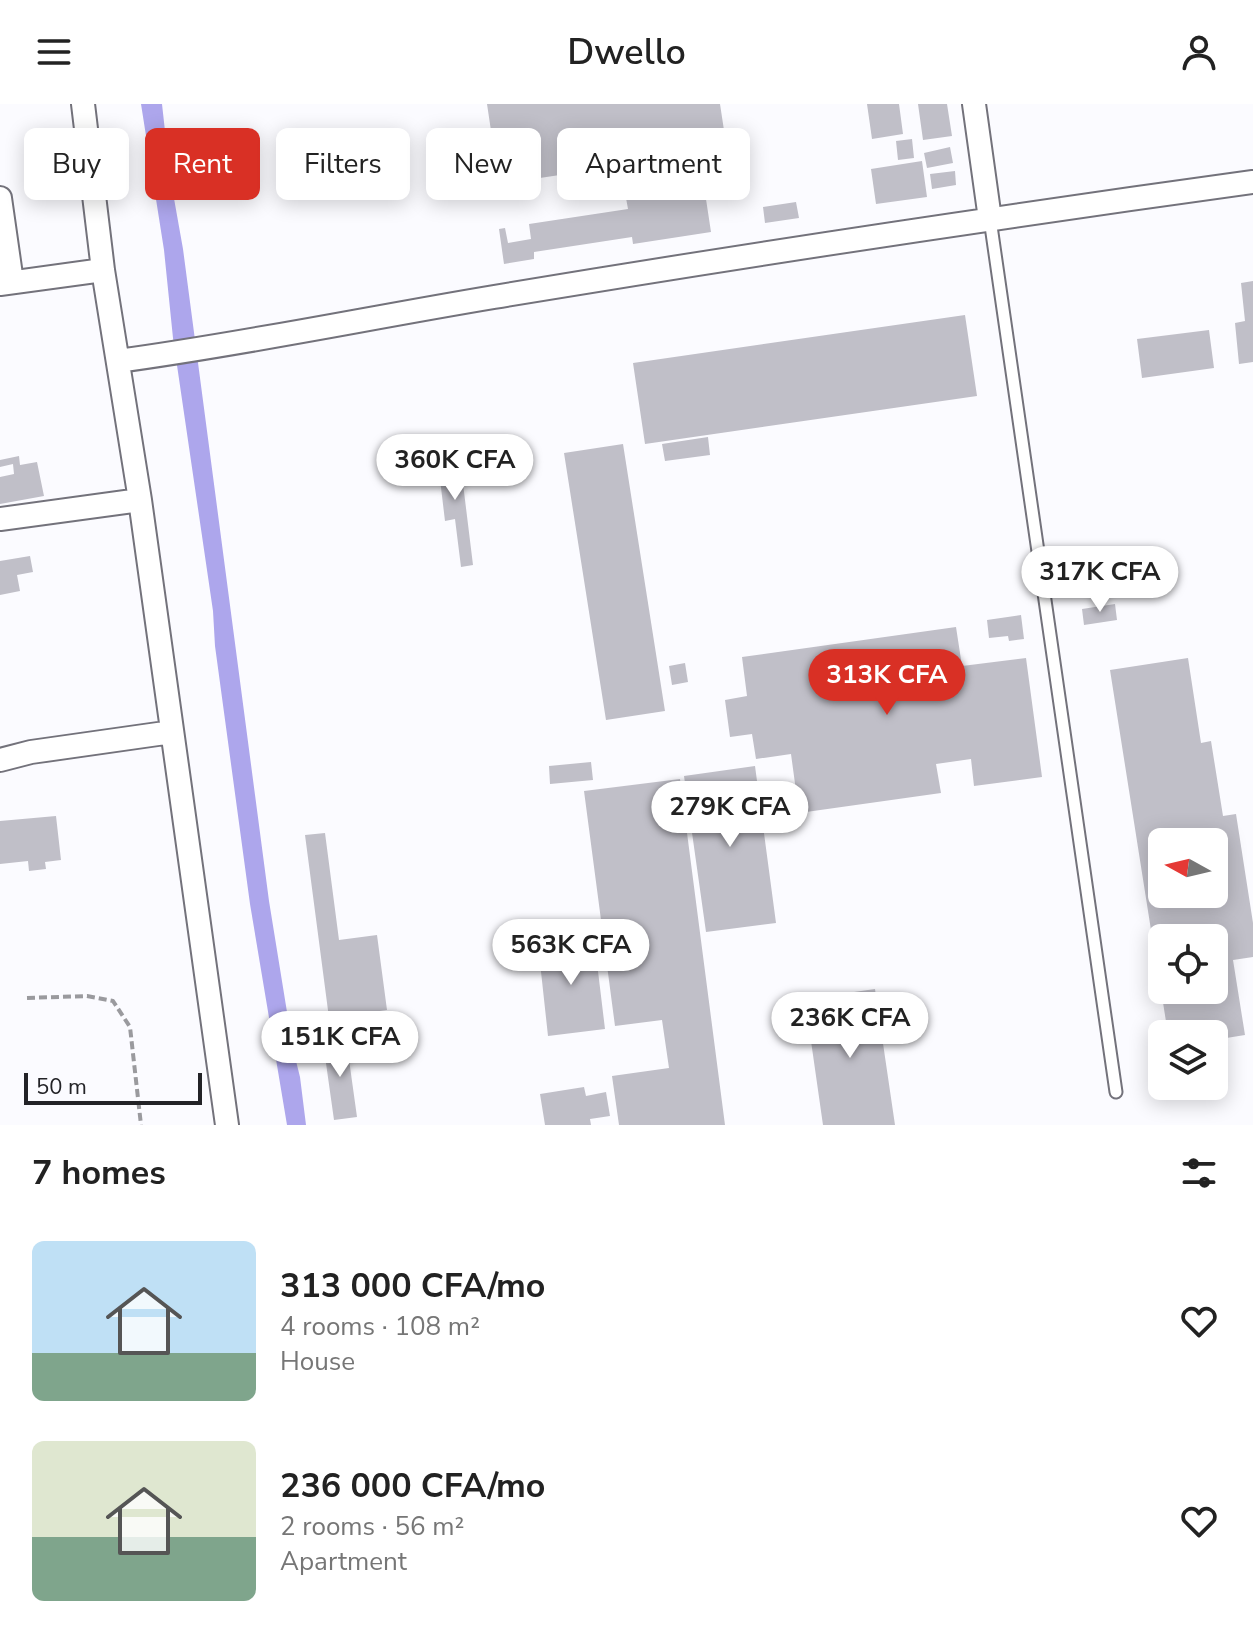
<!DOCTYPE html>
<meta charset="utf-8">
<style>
:root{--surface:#fff;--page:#f2f2f2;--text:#222;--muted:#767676;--accent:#d93025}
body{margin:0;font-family:"Nunito Sans",sans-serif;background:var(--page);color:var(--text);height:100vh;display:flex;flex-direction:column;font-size:30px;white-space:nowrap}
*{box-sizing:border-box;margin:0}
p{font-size:26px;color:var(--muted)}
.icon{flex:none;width:44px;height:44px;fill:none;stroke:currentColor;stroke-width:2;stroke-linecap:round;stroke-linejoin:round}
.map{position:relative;height:1021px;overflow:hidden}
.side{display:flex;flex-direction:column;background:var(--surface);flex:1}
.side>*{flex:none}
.hud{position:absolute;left:24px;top:24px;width:800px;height:72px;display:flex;gap:16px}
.needle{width:52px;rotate:278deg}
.tools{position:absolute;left:1148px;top:724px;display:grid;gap:16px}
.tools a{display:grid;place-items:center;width:80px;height:80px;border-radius:12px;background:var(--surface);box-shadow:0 4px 20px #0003;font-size:40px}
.scale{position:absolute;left:24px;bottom:20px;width:178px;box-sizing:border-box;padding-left:8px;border:4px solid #232327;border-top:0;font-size:22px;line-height:28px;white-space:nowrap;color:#232327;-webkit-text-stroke:6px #fbfbff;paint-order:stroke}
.price{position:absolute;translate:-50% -68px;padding:0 18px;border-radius:28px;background:#fff;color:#222;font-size:26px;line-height:52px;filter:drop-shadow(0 2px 4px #0008)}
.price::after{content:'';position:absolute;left:50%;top:48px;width:24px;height:18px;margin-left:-12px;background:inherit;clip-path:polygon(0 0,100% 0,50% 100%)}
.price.current{background:var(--accent);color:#fff}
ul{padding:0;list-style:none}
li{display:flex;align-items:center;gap:24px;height:200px;padding:0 32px}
li span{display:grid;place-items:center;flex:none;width:224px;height:160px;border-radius:12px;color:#555}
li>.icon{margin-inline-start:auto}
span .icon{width:96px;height:96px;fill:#fffc;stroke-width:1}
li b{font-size:34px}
h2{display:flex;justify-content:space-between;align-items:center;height:96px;padding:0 32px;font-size:34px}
.pill{padding:0 28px;border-radius:12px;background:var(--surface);box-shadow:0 4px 20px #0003;font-size:28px;line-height:72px}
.pill.current{background:var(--accent);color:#fff}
header{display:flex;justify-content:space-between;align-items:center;height:104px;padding:0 32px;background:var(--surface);font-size:36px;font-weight:600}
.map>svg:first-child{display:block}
</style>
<header><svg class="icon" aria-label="menu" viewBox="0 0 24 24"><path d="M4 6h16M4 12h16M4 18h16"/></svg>Dwello<svg class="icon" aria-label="person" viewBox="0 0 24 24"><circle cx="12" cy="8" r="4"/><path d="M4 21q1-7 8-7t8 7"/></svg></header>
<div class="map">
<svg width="1253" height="1021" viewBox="0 0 1253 1021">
<rect width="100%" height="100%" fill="#fbfbff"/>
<path fill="#ada6ec" d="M141 0H162L170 72 183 145 269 797 293 945 300 973 306 1021H287L250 800 215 542 213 507 173 234 164 146Z"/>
<path fill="#c0bfc8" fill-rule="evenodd" d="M487 0H720L727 46 499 80Z
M867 0H899L903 30 872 35Z
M918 0H947L952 32 923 36Z
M912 35 914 54 898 56 896 37Z
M950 43 953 59 927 64 924 49Z
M922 57 927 93 876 100 871 65Z
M955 67 956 81 932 85 930 70Z
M704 82 711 128 633 140 632 133 534 148V155L504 160 499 125 505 124 508 139 531 135 529 120 628 105 626 94Z
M796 98 799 114 765 119 763 103Z
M1253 177V258L1239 260 1235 219 1245 217 1241 179Z
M965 211 977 292 645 340 633 259Z
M1209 226 1214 264 1142 274 1137 235Z
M708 333 710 351 665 357 662 340Z
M623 340 665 607 606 616 564 349Z
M459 347 473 461 461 463 455 415 445 417 437 350Z
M19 352 20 361 37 358 44 392 0 400V373L14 370 13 360 0 363V356Z
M30 452 33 468 17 471 20 487 0 491V457Z
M1115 500 1117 516 1084 521 1082 505Z
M1021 511 1024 535 1009 537 1008 532 989 534 987 516Z
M956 523 962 562 1026 554 1042 673 974 682 971 655 936 660 941 689 799 709 791 650 756 655 752 630 730 633 725 596 747 592 742 553Z
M1188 554 1201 639 1211 637 1223 712 1236 710 1253 819V853L1233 856 1245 931 1214 936V930H1168L1161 886H1214V834H1162V883H1160L1110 566ZM1162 738H1214V790H1162Z
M685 559 688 578 672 581 669 562Z
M591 658 593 676 550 680 549 662Z
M755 662 776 819 706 828 684 672Z
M680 675 725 1021H619L612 972 669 964 662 916 615 922 584 687Z
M56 712 61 756 45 758 46 765 29 767 28 757 0 760V717Z
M325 729 339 836 377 831 387 906 329 914 305 731Z
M594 834 605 925 548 932 538 840Z
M875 885 895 1021H823L805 895Z
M346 934 357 1013 334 1016 323 938Z
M1174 982 1178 994 1162 995 1160 983Z
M584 983 586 992 606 988 610 1012 590 1015 591 1021H545L540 990Z"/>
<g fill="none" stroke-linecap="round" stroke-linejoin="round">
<g stroke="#73727b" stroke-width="15">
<path id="service" d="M990 115 1116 988"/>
</g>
<g stroke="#73727b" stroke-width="26">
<path id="minor" d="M83 0 103 166 140 396 227 1021
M974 0 990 115
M0 94 12 178
M0 180 103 166
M118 257C244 240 368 214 494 193 746 151 999 113 1253 78
M0 415 140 396
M0 656 31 648 172 628"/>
</g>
<path stroke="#9a9a9e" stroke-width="4" stroke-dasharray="8 4" stroke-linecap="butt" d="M27 894 87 892 113 897 130 923 141 1021"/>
<use href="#service" stroke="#fff" stroke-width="11"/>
<use href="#minor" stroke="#fff" stroke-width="22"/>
</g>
</svg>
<div class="tools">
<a><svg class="needle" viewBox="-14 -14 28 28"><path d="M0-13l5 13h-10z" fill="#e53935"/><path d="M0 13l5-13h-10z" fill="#767676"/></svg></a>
<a><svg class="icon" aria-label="locate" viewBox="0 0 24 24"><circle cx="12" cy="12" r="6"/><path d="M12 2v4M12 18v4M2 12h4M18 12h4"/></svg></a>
<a><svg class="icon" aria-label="layers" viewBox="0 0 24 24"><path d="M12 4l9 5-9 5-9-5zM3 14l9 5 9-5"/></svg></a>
</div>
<div class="scale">50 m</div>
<b class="price" style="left:455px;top:398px">360K CFA</b>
<b class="price" style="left:1100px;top:510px">317K CFA</b>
<b class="price current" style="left:887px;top:613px">313K CFA</b>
<b class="price" style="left:730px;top:745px">279K CFA</b>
<b class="price" style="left:571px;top:883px">563K CFA</b>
<b class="price" style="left:850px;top:956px">236K CFA</b>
<b class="price" style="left:340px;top:975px">151K CFA</b>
<div class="hud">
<a class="pill">Buy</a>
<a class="pill current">Rent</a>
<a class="pill">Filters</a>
<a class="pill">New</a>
<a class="pill">Apartment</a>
</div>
</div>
<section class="side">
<h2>7 homes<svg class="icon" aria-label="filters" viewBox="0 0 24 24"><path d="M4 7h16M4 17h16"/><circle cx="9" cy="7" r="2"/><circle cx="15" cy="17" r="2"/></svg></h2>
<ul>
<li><span style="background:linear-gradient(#bfe0f5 70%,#7fa58c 0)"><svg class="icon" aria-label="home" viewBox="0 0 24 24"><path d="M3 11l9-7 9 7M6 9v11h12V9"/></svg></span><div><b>313 000 CFA/mo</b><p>4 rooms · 108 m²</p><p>House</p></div><svg class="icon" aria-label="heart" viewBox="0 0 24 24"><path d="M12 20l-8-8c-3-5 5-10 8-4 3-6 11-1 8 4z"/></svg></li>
<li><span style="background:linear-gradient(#dfe7d0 60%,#7fa58c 0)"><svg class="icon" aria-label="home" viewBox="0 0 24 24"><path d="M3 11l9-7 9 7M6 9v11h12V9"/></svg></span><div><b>236 000 CFA/mo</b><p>2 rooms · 56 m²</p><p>Apartment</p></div><svg class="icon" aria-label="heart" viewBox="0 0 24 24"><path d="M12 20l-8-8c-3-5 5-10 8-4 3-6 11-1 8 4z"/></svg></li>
</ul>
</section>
